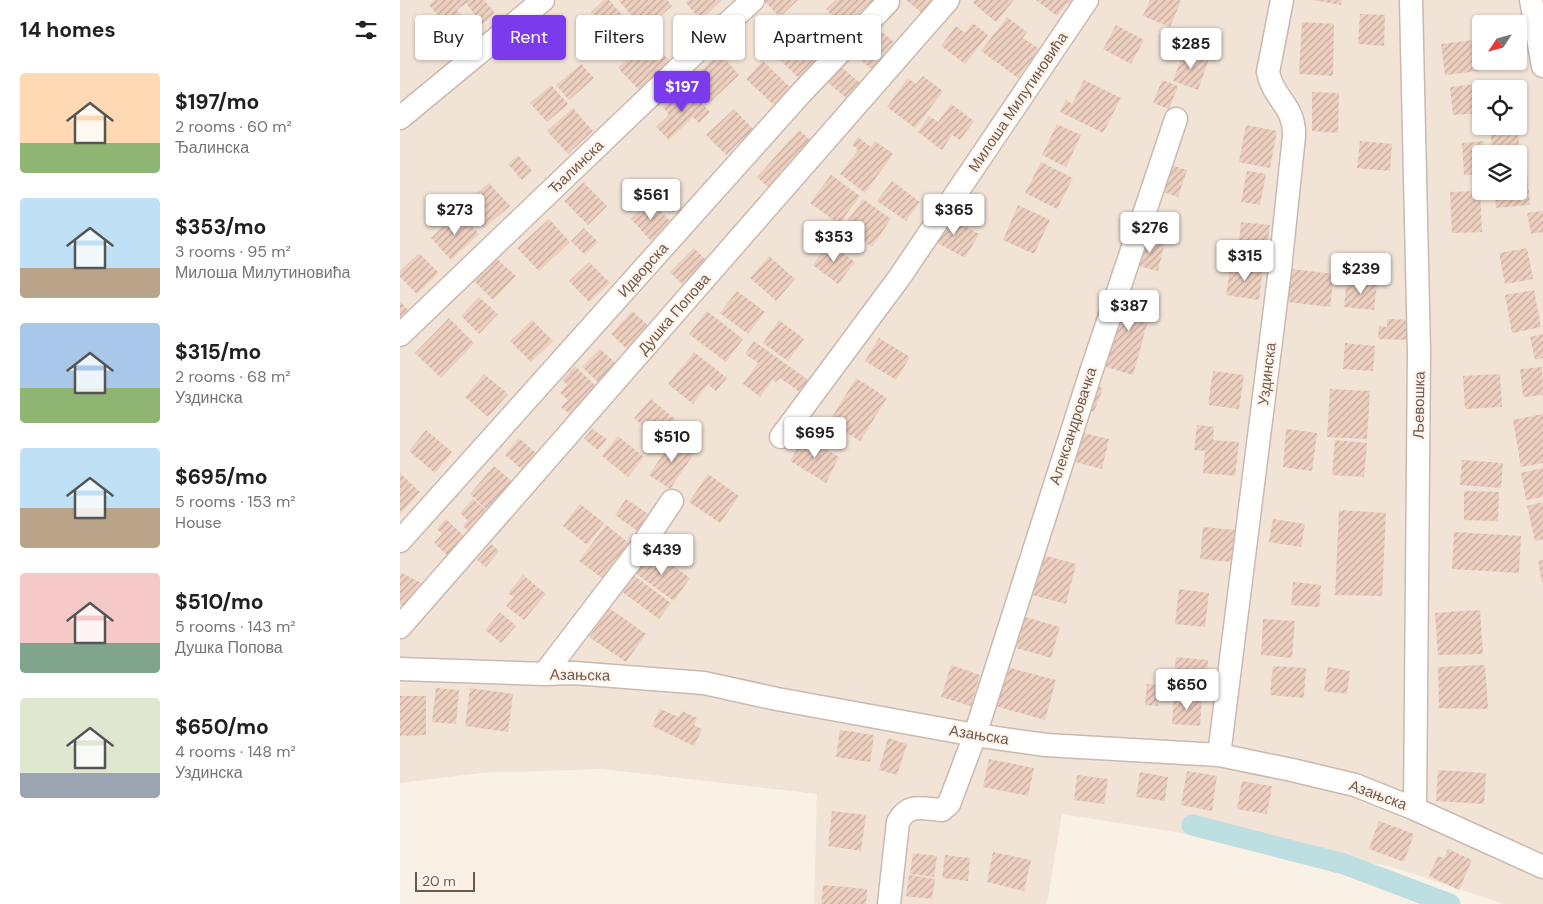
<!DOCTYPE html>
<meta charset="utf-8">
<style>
:root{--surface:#fff;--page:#f2f2f2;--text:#202124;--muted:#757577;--accent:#7c3aed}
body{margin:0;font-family:"DM Sans",sans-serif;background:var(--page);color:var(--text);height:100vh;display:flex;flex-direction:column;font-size:19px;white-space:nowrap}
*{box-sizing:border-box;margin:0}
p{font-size:16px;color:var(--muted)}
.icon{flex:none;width:28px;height:28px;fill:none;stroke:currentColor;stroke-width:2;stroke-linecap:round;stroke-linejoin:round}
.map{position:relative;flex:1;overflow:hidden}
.panel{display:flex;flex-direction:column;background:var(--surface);width:400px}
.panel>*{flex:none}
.top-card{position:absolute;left:15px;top:15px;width:475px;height:45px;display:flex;gap:10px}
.needle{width:32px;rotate:234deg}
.tools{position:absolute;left:1072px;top:15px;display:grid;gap:10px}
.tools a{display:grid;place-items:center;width:55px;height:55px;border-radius:5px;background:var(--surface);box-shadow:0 1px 4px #0004;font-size:25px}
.scale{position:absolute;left:15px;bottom:12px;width:60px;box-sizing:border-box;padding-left:5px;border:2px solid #71584d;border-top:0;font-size:14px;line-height:18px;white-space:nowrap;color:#71584d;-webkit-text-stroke:4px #fdf5ec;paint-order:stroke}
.price{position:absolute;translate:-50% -42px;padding:0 11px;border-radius:5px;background:#fff;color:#222;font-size:16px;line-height:32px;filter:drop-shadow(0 1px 2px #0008)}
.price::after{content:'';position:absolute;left:50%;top:30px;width:15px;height:11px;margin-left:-8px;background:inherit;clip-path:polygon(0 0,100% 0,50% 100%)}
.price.on{background:var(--accent);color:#fff}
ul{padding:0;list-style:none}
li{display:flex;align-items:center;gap:15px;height:125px;padding:0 20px}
li span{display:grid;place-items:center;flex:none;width:140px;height:100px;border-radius:5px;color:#555}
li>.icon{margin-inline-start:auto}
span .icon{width:60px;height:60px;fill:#fffc;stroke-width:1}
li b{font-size:21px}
h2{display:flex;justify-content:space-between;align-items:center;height:60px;padding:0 20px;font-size:21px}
.chip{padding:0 18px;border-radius:5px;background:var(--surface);box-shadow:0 1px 4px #0004;font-size:18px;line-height:45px}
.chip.on{background:var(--accent);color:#fff}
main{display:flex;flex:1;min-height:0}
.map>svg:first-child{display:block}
</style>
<main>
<section class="panel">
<h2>14 homes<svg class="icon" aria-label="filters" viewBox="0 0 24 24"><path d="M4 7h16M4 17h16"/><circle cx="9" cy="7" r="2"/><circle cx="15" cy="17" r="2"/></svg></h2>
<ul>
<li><span style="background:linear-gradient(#ffd9b3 70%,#8fb573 0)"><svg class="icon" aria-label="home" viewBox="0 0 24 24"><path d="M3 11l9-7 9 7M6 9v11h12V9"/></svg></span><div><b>$197/mo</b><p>2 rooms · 60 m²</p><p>Ђалинска</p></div></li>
<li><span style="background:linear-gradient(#bfe0f5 70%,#b9a48a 0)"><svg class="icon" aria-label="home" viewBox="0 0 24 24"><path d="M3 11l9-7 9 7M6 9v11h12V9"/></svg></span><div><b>$353/mo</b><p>3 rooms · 95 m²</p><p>Милоша Милутиновића</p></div></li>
<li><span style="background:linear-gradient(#a9c7e8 65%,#8fb573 0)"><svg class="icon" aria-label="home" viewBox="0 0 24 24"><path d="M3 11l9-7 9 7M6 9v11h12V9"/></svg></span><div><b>$315/mo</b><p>2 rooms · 68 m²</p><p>Уздинска</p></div></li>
<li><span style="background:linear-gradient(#bfe0f5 60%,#b9a48a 0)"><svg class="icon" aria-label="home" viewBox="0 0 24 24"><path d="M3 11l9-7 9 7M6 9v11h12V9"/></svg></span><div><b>$695/mo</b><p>5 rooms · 153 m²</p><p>House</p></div></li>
<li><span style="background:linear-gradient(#f6c9c9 70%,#7fa58c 0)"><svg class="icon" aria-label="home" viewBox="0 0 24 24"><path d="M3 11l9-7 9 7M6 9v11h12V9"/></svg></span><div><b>$510/mo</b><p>5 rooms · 143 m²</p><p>Душка Попова</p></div></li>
<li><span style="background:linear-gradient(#dfe7d0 75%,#9aa5b1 0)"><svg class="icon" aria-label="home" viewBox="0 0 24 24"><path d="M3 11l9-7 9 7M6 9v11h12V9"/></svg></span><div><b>$650/mo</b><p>4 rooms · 148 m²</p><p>Уздинска</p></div></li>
</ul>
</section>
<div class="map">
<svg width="1143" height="904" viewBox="0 0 1143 904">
<defs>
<pattern id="building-hatch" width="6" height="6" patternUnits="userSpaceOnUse" patternTransform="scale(1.25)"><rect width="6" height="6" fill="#edcfc0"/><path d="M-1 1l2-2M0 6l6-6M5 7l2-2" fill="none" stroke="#c4ab9e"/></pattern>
</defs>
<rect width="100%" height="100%" fill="#faf1e6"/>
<path fill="#f1e3d5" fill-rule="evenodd" d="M0 0H1143V904H1104L989 866 662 814 647 904H414L417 794 202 769 81 773 0 783ZM1081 24H1119V61H1081ZM1081 89H1119V126H1081ZM1081 154H1119V191H1081Z"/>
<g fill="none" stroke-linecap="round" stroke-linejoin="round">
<path stroke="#bddfe2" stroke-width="21" d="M792 825 944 864 1050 904"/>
</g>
<path fill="url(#building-hatch)" d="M35 0H84L95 13 82 24 66 3 57 10 62 16 47 27 29 5Z
M204 0H209L235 29 219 44 191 12Z
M220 0H267L272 6 244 30 219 1Z
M289 0H322L301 20 286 3Z
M363 0H398L380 17Z
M436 0H473L443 28 426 9Z
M506 0H533L522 13Z
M575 0H614L596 22 573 3Z
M636 0H674L669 5 667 3 657 16Z
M750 0H778L781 1 770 27 743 16Z
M913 0H942L941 5Z
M960 14 985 15 984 46 958 44Z
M607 17 627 32 623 38 639 49 618 78 581 51Z
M193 19 217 46 202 60 178 33Z
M902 22 934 24 933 76 899 74Z
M573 23 588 35 565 64 541 46 556 26 565 33Z
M716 25 744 40 731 64 703 49Z
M476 27 494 42 471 69 453 53Z
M249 39 270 61 239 90 218 68Z
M400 39 420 58 400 79 380 60Z
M1074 40 1078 71 1045 75 1041 44Z
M784 50 809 59 798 90 773 81Z
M320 53 339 75 309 103 289 82Z
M363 61 392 89 376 107 346 79Z
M181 64 194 78 169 100 156 85Z
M439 65 460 83 446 98 426 81Z
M523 76 543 91 515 128 487 107 508 78 516 84Z
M684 80 721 98 703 133 660 112 666 100 672 104Z
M762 80 778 86 769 109 753 103Z
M1078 84 1081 113 1053 115 1050 87Z
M151 85 168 104 147 122 130 103Z
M286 86 310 112 299 123 293 117 269 140 256 127 269 115 263 107Z
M912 92 939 93 938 133 912 131Z
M551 104 574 121 560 140 552 135 542 150 518 132 529 116 538 122Z
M173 108 193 131 168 154 147 131Z
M334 109 353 129 326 155 306 135Z
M657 124 681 135 666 167 642 155Z
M846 125 877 131 870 168 839 162Z
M1090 126H1117L1119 145 1092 148Z
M399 130 415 144 373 192 357 177Z
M458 137 471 147 475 141 493 154 465 193 440 174 458 150 452 145Z
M960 141 992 144 990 171 957 168Z
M1084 141 1085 154H1081V174L1064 175 1062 143Z
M118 155 132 171 122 180 108 164Z
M1119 158H1126L1130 205 1096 208 1095 191H1119Z
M641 162 673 178 657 209 625 193Z
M764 163 787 170 778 197 755 189Z
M847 171 866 174 860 205 841 202Z
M431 175 460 196 439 224 410 203Z
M492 181 520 202 506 221 477 201Z
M183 182 207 206 188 225 164 201Z
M89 183 110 206 84 228 64 205Z
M1080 191 1082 232 1052 233 1050 192Z
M463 199 491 219 472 247 443 227Z
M251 201 271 222 251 241 231 219Z
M618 205 650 220 634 254 603 240Z
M1143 211V232L1131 234 1127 213Z
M59 212 79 234 51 260 31 238Z
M544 214 579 234 565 258 530 239Z
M149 219 170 242 139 271 117 248Z
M841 222 870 225 866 254 838 250Z
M184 228 198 242 185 255 171 241Z
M742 236 765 242 758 271 735 265Z
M429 243 455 262 438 284 413 265Z
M294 248 309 263 285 287 270 272Z
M1127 248 1133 279 1105 284 1099 253Z
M19 253 39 273 17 294 0 277V271Z
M369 256 395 279 376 301 350 278Z
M96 258 116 276 93 300 74 281Z
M189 262 210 283 189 302 169 281Z
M831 263 863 268 859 300 826 295Z
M892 269 934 274 930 307 888 302Z
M947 280 977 283 974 310 944 307Z
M726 289 755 295 733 375 703 366Z
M1134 290 1141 327 1112 333 1105 295Z
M337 291 365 312 348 334 320 313Z
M79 297 98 314 79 334 61 316Z
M0 301 12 314 0 326Z
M232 311 251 328 230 352 211 334Z
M307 311 343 339 326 362 289 334Z
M49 318 74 343 41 378 15 353Z
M987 319 1010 320 1009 340 978 339 979 326 987 327Z
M132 320 153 341 131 362 110 341Z
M379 320 404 339 388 361 363 343Z
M1143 334V358L1135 360 1130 337Z
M479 338 510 357 496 380 465 361Z
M354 341 408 380 400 392 380 378 376 382 372 380 360 397 343 384 358 363 345 354Z
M945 343 975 346 973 371 943 369Z
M200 349 220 367 202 386 182 367Z
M294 352 327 378 316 391 308 384 293 404 268 384Z
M175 366 199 389 173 417 161 407 168 400 160 393 167 385 162 380Z
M1142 367 1143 395 1123 397 1120 369Z
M813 371 844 375 839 409 808 405Z
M84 374 108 394 88 417 65 397Z
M1100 374 1102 407 1065 409 1063 376Z
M456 378 487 398 460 441 429 422Z
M691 384 703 388 694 412 683 408Z
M930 389 970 391 967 439 927 437Z
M251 399 276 420 259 440 234 418Z
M1143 414V463L1121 467 1113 420Z
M797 425 814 427 813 440 839 442 835 476 803 473 805 451 794 450Z
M192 429 207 439 198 450 184 439Z
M886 429 917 433 912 471 883 467Z
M26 430 52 452 35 473 9 451Z
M679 432 709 439 702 469 672 461Z
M218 436 244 457 228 477 202 456Z
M404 436 439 457 426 483 390 461Z
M119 438 138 455 124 471 105 455Z
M274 438 295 452 270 489 249 475Z
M935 440 967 443 964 477 932 475Z
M1062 460 1103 463 1101 488 1060 485Z
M94 466 114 483 89 512 70 494Z
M1143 468V497L1126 500 1121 473Z
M0 473 20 492 0 514Z
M308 474 339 496 320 523 289 502Z
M1064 491 1099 492 1098 521 1064 520Z
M73 499 88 512 70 533 63 526 68 521 60 513Z
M226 499 251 516 239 532 215 515Z
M1143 502V539L1135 541 1127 506Z
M180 504 204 523 187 545 163 526Z
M939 510 986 513 982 596 935 595Z
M46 519 66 538 48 556 34 543 42 534 37 529Z
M873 519 905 524 901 547 869 542Z
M206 525 229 543 202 578 179 561Z
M803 527 835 530 832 562 800 559Z
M1054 532 1121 536 1119 573 1052 569Z
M91 544 99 551 86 567 77 560Z
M251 550 290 578 274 601 235 573Z
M643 555 676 564 666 604 632 595Z
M1143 560V582H1142L1138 561Z
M2 573 21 583 7 608 0 604V577Z
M232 574 271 603 259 619 221 591Z
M123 575 146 594 124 620 106 606 114 597 108 593Z
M893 582 921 585 919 607 891 605Z
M779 589 809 593 805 627 775 624Z
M209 608 246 634 226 662 189 637Z
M1080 610 1083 654 1038 655 1035 613Z
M100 612 116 626 101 643 85 630Z
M625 617 660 627 651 658 616 648Z
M863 619 895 621 892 658 861 655Z
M776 657 808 660 806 690 773 687Z
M551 665 580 675 571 706 541 697Z
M599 665 656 680 645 720 588 704Z
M1085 665 1088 709 1039 708 1038 667Z
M873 666 906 668 904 698 870 695Z
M928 667 950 671 947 694 924 691Z
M747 684 759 685 758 706 745 705Z
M36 688 59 690 56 724 32 722Z
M70 688 113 694 108 732 65 726Z
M0 696H26V735L0 736Z
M774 696 802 698 800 726 772 724Z
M260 709 279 717 282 711 297 718 294 725 302 729 294 746 252 726Z
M440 730 474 735 470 762 436 757Z
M488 738 507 744 497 775 479 770Z
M589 759 634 768 628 796 583 787Z
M1038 770 1086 773 1084 804 1036 801Z
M787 771 817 776 812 811 781 805Z
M740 772 768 777 765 801 736 797Z
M677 775 708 779 704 804 674 800Z
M842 781 872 786 867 814 837 809Z
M432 811 466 815 461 851 428 846Z
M979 821 1014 834 1004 862 969 849Z
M1048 849 1072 860 1059 890 1029 876 1038 856 1044 858Z
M593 852 631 860 624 891 587 882Z
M513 853 537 856 534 877 510 874Z
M545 855 570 858 568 881 542 878Z
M509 875 535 879 532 899 506 896Z
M423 885 467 889 466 904H421Z"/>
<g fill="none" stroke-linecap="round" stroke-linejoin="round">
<g stroke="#cbb9ae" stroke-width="25">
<path id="minor" d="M1011 0 1019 352 1015 809
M1131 0 1143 66
M0 118 143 0
M0 335 298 50 353 0
M381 437 499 278 687 0
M0 541 402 92 488 2
M0 627 548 0
M0 669 144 674 174 673 304 683 377 699 575 735 646 745 819 755 892 770 955 785 1015 809 1143 867
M144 674 239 550 272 501
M819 755 880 269 894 136C895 105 873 99 868 72L882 0
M489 904 498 822C509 802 522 809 542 810L549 804 575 735 691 372 776 119"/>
</g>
<use href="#minor" stroke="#fff" stroke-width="22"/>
</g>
<g text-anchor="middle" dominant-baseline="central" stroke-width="5" stroke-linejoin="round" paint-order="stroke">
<g font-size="15" fill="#71584d" stroke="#fdf5ec">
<text transform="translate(618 102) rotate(-56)">Милоша Милутиновића</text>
<text transform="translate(176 167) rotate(-44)">Ђалинска</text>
<text transform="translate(243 270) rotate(-48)">Идворска</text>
<text transform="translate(274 314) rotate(-49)">Душка Попова</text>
<text transform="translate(867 374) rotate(-83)">Уздинска</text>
<text transform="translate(1019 405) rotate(-89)">Љевошка</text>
<text transform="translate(673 426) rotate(-72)">Александровачка</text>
<text transform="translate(180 675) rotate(1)">Азањска</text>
<text transform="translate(579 735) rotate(9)">Азањска</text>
<text transform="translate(978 795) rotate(20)">Азањска</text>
</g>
</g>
</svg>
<div class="tools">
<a><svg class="needle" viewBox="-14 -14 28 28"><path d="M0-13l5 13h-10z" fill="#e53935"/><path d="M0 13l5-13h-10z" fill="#757577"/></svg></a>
<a><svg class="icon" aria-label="locate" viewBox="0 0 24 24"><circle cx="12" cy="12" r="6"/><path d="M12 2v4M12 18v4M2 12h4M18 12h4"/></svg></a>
<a><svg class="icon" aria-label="layers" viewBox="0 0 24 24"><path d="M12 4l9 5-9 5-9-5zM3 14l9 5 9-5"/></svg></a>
</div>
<div class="scale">20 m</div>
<b class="price" style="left:791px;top:70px">$285</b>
<b class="price on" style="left:282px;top:113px">$197</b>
<b class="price" style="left:251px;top:221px">$561</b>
<b class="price" style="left:55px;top:236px">$273</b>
<b class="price" style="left:554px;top:236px">$365</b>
<b class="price" style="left:750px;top:254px">$276</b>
<b class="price" style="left:434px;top:263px">$353</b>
<b class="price" style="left:845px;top:282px">$315</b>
<b class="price" style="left:961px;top:295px">$239</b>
<b class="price" style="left:729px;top:332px">$387</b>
<b class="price" style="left:415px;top:459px">$695</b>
<b class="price" style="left:272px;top:463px">$510</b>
<b class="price" style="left:262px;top:576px">$439</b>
<b class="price" style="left:787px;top:711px">$650</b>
<div class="top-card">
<a class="chip">Buy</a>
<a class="chip on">Rent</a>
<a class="chip">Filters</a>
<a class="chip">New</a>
<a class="chip">Apartment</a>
</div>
</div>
</main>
